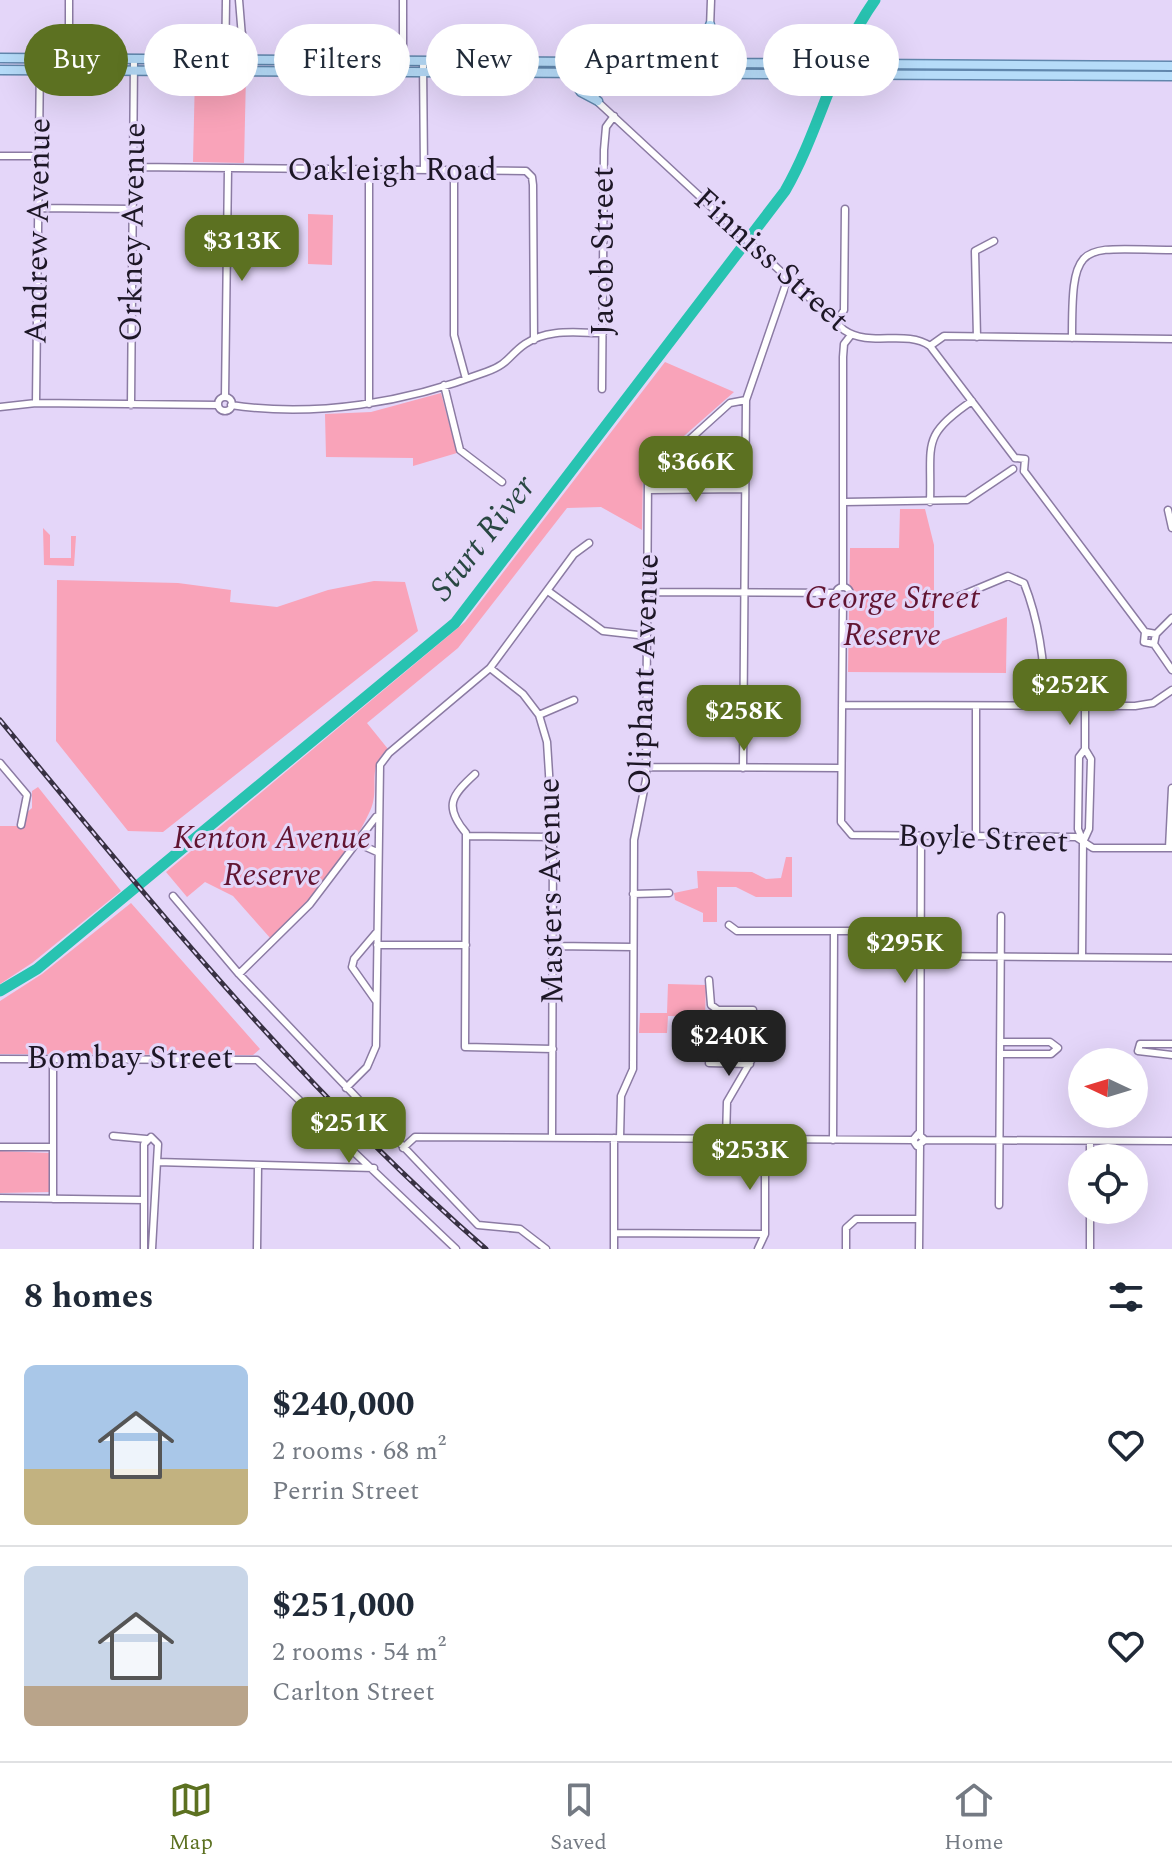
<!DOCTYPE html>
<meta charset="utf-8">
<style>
:root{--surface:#fff;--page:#f2f2f3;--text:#1f2937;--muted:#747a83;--line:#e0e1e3;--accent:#5c7121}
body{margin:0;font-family:Spectral,serif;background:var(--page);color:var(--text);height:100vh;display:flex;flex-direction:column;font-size:30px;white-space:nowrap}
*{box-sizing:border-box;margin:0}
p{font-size:26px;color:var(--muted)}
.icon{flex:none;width:44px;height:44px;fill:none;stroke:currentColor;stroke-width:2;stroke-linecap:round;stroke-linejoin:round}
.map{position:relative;height:1249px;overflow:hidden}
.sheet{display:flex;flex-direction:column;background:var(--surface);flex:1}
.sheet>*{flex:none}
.hud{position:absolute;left:24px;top:24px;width:1124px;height:72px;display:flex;gap:16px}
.needle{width:52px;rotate:274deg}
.tools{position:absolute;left:1068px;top:1048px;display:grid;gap:16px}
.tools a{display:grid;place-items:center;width:80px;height:80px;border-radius:50%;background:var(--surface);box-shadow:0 8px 32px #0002;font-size:40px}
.price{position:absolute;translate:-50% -68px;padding:0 18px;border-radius:16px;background:var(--accent);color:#fff;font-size:26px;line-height:52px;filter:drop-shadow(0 2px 4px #0008)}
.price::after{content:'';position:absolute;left:50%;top:48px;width:24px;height:18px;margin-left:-12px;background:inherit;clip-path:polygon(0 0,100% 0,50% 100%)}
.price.on{background:#222;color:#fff}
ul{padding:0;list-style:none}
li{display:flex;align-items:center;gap:24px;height:200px;padding:0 24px}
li+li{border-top:2px solid var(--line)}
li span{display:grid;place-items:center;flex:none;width:224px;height:160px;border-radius:12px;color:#555}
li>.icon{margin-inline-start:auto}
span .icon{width:96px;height:96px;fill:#fffc;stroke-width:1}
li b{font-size:34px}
h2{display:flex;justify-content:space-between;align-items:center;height:96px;padding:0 24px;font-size:34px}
.chip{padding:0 28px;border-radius:36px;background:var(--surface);box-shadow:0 8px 32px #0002;font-size:28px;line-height:72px}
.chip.on{background:var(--accent);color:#fff}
.menu{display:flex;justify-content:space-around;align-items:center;height:112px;border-top:2px solid var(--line);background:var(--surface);font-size:22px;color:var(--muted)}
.menu a{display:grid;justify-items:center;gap:4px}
.menu .on{color:var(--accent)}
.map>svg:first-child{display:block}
</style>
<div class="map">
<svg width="1172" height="1249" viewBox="0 0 1172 1249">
<rect width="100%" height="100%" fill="#e4d6f9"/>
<path fill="#f9a3b9" d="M195 74 246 75 244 163 193 162Z
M308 214 333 215 332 265 308 264Z
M665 362 734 392 643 472 642 530 601 507 567 508 458 648 367 723 388 749C365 768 381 788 370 811 348 860 307 902 271 939L233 896 205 882 187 897 166 872 465 622Z
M441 393 457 453 413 466V458L326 457 325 414 371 412Z
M900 509H925L934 545V644L1007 617 1006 673 848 672 850 548H899Z
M43 528 50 535V558H71V536H76L74 566 44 565Z
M57 580 178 583 231 590 230 602 277 607 328 590 374 581 405 582 418 631 163 832 128 831 56 741Z
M38 787 121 891 32 963 0 984V826H22L25 814 32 808V791Z
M786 857H792V897H756L736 887H717V922H703V913L675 900 674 893 698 888 697 871 752 872 766 879 781 878Z
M131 903 260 1049 253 1055 0 1054V1001L42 974Z
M668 984 706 985 705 1017 668 1016 667 1033H639L640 1013H667Z
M0 1151 50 1153V1192L0 1193Z"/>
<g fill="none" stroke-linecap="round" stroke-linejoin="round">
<path stroke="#28c3b1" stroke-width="11" d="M0 991 37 969 455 623 785 191C820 130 834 57 875 0"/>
<g stroke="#8b7ba3" stroke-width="9">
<path id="minor" d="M239 0 243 49 249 61
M710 28 711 0
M403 62V0
M423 62 424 170
M580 64 586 91 844 330C870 348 905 329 930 346L1015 458
M587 64 589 84 596 98
M69 70V0
M225 71 226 0
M225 71 234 60 242 33 226 35
M709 74 710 40
M0 156H40
M134 167 526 171 532 177 533 185 534 340
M454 170V335L466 379
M39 208 133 209
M836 323 844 310 845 209
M977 337 975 251 994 241
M1072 338C1072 237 1079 249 1172 250
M930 346 944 336 1172 339
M444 385 460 450 502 482
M602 389 604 150 606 127 614 116
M225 397 228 169
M218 404a7 7 0 1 1 14 0a7 7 0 1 1-14 0Z
M36 403 40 59
M369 404V170
M131 405 134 60
M231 405C316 418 407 402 486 372 509 364 509 355 525 344 548 328 577 333 603 333
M0 407 36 403 218 405
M1015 458 1025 459 1024 471
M1024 471 1145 632
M648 490 745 489
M844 502 967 500 1013 469
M930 502C932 444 920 436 972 401
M1168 510 1172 528
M843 587V357L844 344 851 335
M836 594a7 7 0 1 1 14 0a7 7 0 1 1-14 0Z
M548 591 603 631 647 636
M647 592 836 593
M843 600 841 822 852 835 1076 837 1093 848H1172
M948 601 1008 576 1024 583C1039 621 1045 665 1045 706
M1145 632 1156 634 1154 644
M1145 632 1144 642 1154 644
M1156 634 1172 618
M1154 644 1172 670
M490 668 523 694 539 715 547 742 553 837 552 1137
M842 705 1135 706 1153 703 1172 690
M539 715 574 700
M0 763 27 795 21 825
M646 767 841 768
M743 768 746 400 788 278
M475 774C452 795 443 806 466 833L465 1047 553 1049
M466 836 553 837
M976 837V706
M1082 839 1078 829 1079 757 1085 749V706
M357 843 377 852
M1169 848 1172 788
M633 894 669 893
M173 896 239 974 478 1225 520 1229 546 1249
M729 925 737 931H920
M376 933 354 959 352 967 376 1001
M377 945H466
M553 946 633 947
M920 956 1172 958
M1082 957 1083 842 1089 829 1091 759 1085 749
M239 974 310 904 376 817
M709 980 711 1005 718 1010H753L752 1059 727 1102 726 1139
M1172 1044H1140L1138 1051 1172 1055
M1000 1054H1051L1058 1048 1050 1042H1000
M53 1058V1199
M0 1059 257 1060 456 1249
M709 1063 750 1064
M346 1088 367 1067 376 1046 380 765 389 753 490 668 574 554 589 543
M920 1134 921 836
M113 1136 146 1139
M620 1138 621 1096 633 1069 634 840 646 780 648 477 730 403 746 400
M833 1140 834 931
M925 1140 1172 1141
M0 1147H53
M403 1148 415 1137 913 1140 918 1134 925 1140 917 1146 913 1140
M1090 1158V1141
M157 1162 374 1168
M0 1198 144 1200
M999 1205 1001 916
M614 1233 765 1234
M144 1249V1144L151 1137 158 1144 152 1249
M257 1249 258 1166
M614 1249V1138
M758 1249 765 1234V1140
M846 1249V1228L856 1219H919
M919 1249 920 1146
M1090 1249V1210"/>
</g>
<g stroke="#6187ad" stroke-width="11">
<path id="major" d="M711 30 717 55 727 62
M0 58 1172 66
M687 63 704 49 710 25
M0 70 1172 76
M569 74 581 92 598 101"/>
</g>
<use href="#minor" stroke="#fff" stroke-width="6"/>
<use href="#major" stroke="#b6dcf9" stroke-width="8"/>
<g stroke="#383143" stroke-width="5">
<path id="rail" d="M0 720C153 905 304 1091 486 1249"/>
</g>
<use href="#rail" stroke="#e4d6f9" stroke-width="2" stroke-dasharray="6" stroke-linecap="butt"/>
</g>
<g text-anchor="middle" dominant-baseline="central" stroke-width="6" stroke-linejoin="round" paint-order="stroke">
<g font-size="32" fill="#1d1726" stroke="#e4d6f9">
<text x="392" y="170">Oakleigh Road</text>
<text transform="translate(38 231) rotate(-89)">Andrew Avenue</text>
<text transform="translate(133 232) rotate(-89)">Orkney Avenue</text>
<text transform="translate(603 251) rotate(-90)">Jacob Street</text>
<text transform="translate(771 260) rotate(42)">Finniss Street</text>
<text transform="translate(644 674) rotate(-88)">Oliphant Avenue</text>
<text transform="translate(983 839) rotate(2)">Boyle Street</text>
<text transform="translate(551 891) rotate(-91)">Masters Avenue</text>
<text x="130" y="1058">Bombay Street</text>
</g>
<g font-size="32" font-style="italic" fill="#611431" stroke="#e4d6f9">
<text x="892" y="598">George Street<tspan x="892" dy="37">Reserve</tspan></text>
<text x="272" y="838">Kenton Avenue<tspan x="272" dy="37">Reserve</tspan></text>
</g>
<g font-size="34" font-style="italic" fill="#294742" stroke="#e4d6f9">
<text transform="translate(483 538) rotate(-52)">Sturt River</text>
</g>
</g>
</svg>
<div class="tools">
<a><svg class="needle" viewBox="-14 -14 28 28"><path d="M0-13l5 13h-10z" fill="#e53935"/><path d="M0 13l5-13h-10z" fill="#747a83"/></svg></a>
<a><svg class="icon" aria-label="locate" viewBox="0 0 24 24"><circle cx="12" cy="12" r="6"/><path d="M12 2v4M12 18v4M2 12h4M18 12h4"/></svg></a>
</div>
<b class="price" style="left:242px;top:283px">$313K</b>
<b class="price" style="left:696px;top:504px">$366K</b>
<b class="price" style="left:1070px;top:727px">$252K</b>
<b class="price" style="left:744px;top:753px">$258K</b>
<b class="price" style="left:905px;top:985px">$295K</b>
<b class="price on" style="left:729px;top:1078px">$240K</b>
<b class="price" style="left:349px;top:1165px">$251K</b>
<b class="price" style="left:750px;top:1192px">$253K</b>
<div class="hud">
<a class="chip on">Buy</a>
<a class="chip">Rent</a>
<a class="chip">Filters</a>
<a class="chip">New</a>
<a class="chip">Apartment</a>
<a class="chip">House</a>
</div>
</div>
<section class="sheet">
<h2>8 homes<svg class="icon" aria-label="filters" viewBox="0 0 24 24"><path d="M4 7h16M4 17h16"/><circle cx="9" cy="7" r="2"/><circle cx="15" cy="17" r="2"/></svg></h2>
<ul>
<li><span style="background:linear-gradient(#a9c7e8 65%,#c2b280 0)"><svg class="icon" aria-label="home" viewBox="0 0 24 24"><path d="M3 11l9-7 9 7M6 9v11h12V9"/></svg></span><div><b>$240,000</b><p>2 rooms · 68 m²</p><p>Perrin Street</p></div><svg class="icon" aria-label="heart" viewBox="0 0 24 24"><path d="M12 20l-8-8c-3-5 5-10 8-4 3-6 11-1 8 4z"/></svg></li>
<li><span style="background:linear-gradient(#c9d6e8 75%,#b9a48a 0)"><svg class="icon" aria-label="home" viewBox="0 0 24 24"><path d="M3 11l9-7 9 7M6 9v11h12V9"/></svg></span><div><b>$251,000</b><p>2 rooms · 54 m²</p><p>Carlton Street</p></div><svg class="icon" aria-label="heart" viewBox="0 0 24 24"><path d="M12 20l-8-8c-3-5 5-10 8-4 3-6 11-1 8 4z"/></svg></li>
</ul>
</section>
<nav class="menu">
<a class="on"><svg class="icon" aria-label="map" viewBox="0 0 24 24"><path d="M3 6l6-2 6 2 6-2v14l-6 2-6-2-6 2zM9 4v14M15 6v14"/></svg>Map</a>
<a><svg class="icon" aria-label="saved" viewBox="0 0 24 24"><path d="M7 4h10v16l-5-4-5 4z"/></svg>Saved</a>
<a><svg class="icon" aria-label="home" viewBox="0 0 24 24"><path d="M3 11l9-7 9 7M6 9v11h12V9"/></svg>Home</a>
</nav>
